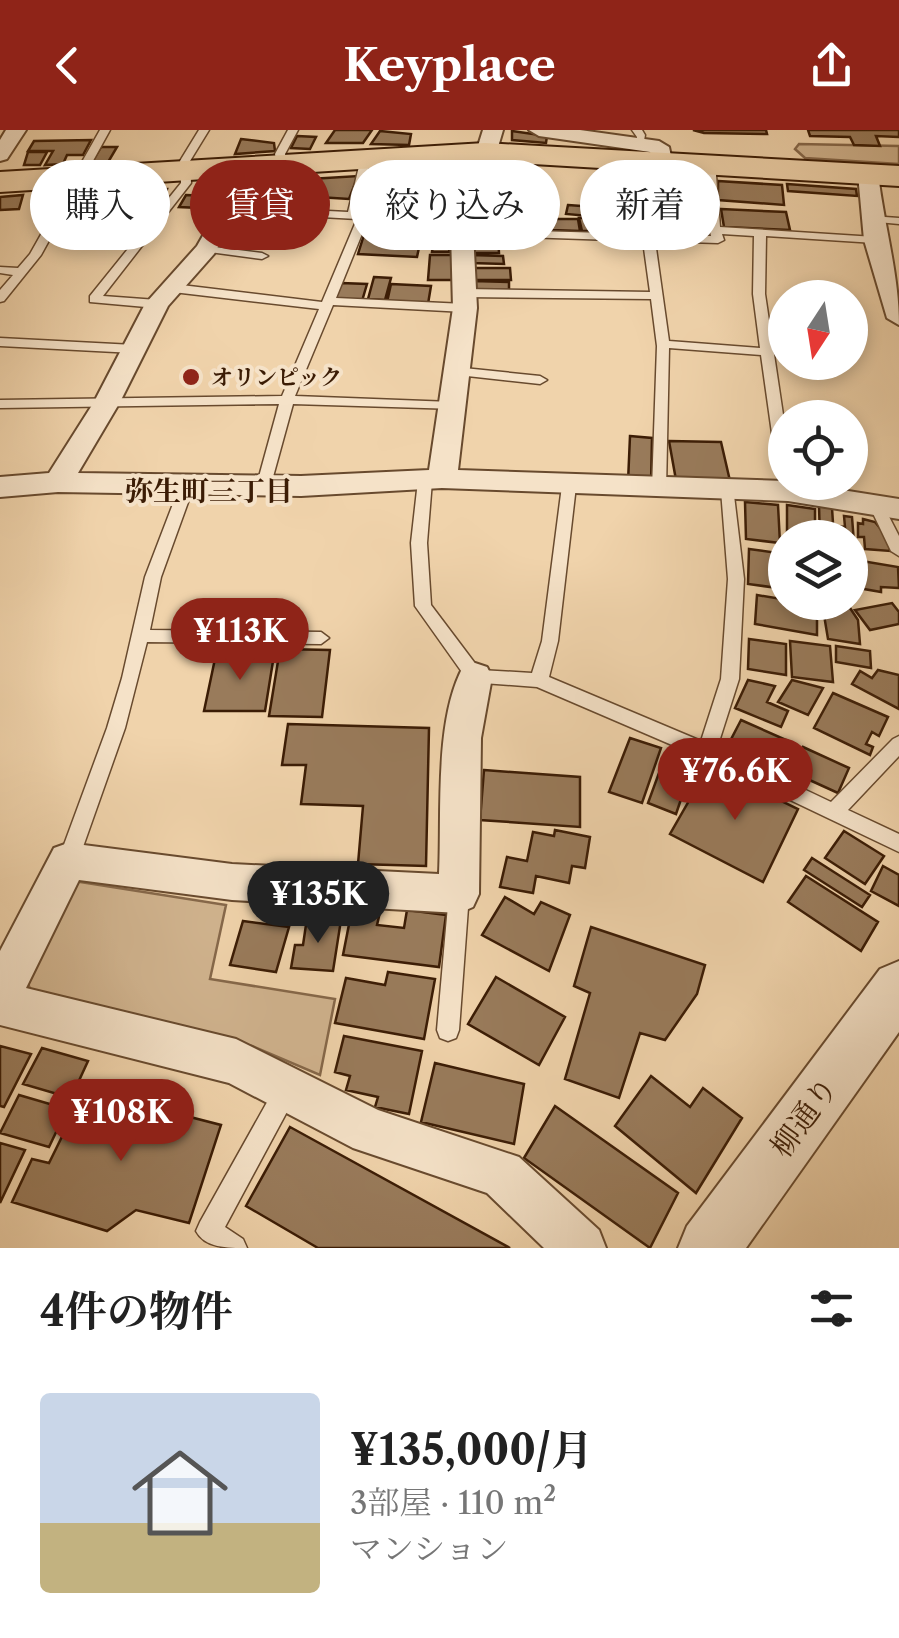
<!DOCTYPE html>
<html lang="ja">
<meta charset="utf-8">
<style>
:root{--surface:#fff;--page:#f6f6f6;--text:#222;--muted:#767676;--accent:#8f2418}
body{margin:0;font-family:"Libre Caslon Text","Noto Serif JP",serif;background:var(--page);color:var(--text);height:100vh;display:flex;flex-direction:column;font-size:38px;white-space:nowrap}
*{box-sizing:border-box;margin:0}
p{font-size:32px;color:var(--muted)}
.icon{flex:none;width:55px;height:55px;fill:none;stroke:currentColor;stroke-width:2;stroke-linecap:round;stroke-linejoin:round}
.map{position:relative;height:1118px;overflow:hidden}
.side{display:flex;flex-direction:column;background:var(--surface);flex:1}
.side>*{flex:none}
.hud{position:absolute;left:30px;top:30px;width:840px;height:90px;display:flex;gap:20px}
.needle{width:65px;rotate:192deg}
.tools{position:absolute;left:768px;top:150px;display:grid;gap:20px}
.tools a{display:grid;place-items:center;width:100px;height:100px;border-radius:50%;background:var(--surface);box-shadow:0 5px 15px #0003;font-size:50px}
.price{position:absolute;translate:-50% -85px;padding:0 22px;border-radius:35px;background:var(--accent);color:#fff;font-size:32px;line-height:65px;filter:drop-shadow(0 2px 5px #0008)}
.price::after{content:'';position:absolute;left:50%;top:60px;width:30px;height:22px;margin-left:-15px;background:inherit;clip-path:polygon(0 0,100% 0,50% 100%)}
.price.selected{background:#222;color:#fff}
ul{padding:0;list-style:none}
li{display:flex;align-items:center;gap:30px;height:250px;padding:0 40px}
li span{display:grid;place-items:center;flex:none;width:280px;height:200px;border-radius:10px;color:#555}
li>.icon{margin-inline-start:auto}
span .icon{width:120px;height:120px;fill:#fffc;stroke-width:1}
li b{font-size:42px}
h2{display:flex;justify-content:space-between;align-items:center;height:120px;padding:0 40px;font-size:42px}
.chip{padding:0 35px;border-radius:45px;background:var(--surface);box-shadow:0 5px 15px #0003;font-size:35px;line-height:90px}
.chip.selected{background:var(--accent);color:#fff}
header{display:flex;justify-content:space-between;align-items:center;height:130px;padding:0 40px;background:var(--accent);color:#fff;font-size:45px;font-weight:700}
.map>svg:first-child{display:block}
</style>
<header><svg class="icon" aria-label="back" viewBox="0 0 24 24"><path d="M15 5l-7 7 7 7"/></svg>Keyplace<svg class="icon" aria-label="share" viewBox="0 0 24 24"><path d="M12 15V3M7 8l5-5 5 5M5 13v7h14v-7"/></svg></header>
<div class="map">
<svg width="899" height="1118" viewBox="0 0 899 1118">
<rect width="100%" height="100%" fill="#f0d3ab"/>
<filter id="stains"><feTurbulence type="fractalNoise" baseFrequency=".002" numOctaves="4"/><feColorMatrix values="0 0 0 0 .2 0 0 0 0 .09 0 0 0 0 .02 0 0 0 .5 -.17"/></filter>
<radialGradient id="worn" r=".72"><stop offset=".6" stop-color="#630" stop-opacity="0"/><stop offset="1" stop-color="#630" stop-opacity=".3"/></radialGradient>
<path fill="#d1b48f" stroke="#86684a" stroke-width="2.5" d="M799 14 899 16V34L805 28 795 19Z
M74 751 226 775 210 849 335 869 320 945 252 916 32 863 25 847Z"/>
<path fill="#997b5b" stroke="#3b1c05" stroke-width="2.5" d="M335 0H372L363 13H326Z
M693 0H766L767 4 704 3Z
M808 0H899V7L876 6 880 16 854 15 850 7 810 6Z
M380 1 411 4 409 15 371 14Z
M512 1 547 6 546 13 512 10Z
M297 6 316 7 310 19 291 18Z
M241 9 274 13 275 21 235 24Z
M91 10 83 25H67L63 34 45 35 53 21H28L34 11Z
M101 17H117L107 34 91 33Z
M28 22H47L40 35H24Z
M414 41 413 56 434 58 431 68 364 64 371 43Z
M358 46 349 69 302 66 310 49Z
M285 50 284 62 251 61 259 51Z
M307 50 297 70 284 69 288 52Z
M246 51 233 66 213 65V53Z
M718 51 782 55 784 75 718 70Z
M787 54 856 59 857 66 788 61Z
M167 59 160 81 111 85 124 60Z
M76 62H91L79 86H63Z
M44 64H61L54 79H36Z
M23 65 19 79 0 80V67Z
M186 65 230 67 224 79 179 77Z
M368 67 404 69 400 84 364 82Z
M406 69 456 72 453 87 402 84Z
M650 71 701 74 702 88 651 85Z
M568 75 635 80 634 90 566 84Z
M721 79 786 82 790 100 724 97Z
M525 83 547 84 545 100 523 99Z
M493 87 521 88 520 98 492 97Z
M579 88H598L600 101H582Z
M652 88 676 89 678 104 654 103Z
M549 89H578L580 101 550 100Z
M679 90 705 91 708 105H681Z
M368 92 424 94 417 127 358 124Z
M604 92 633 93 634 103 604 102Z
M436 96H453L449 122H432Z
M469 106H498L499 123H469Z
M430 125H455V150H428Z
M471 125 503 126 504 134 471 133Z
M474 138H510L511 150H475Z
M374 147 391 148 385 170 368 169Z
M473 151 509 152V160H472Z
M341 153 367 154 362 171 335 169Z
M391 154 431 156 428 174 387 172Z
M630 306 652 308 651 354 628 352Z
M669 311 721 312 730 351 676 350Z
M745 372 778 375 780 413 746 409Z
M787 375 815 379V408H787Z
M819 376 832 378 834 408H820Z
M844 386 852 387 855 426H850V408H837L836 396 845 397Z
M863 389 875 392 889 409 890 421 865 419 864 407H858V393L863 394Z
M749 419 778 423V458L748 454Z
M850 429 898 437 899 458 881 457V462L852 457 850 462Z
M757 465 817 475V505L755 494Z
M822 473 850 478 858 490 860 514 828 509Z
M892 473 899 482V494L870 500 855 480Z
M749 509 786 514V545L748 539Z
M790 511 830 516 833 552 792 547Z
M836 516 870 521 871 538 836 532Z
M280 519 330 520 322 587 269 586Z
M216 524 274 525 265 581H204Z
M878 540 899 545V579L852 554 860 541 872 548Z
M748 550 775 556 767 572 788 581 781 597 735 578Z
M792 550 823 558 808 585 778 572Z
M833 563 888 587 879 606 872 602 866 614 873 617 870 625 814 598Z
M741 590 795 614 781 644 726 619Z
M288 594 429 598 426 736 358 734 363 676 301 674 306 635H282Z
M630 608 661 618 642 673 609 662Z
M803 617 849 638 838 663 792 642Z
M667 621 694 631 676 684 648 673Z
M709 636 798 679 763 752 670 704Z
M484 640 580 647V697L480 690Z
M555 700 590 707 585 738 572 736 569 753 536 746 533 763 500 757 507 727 527 731 533 702 554 706Z
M844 701 884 726 865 754 825 728Z
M812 728 870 765 862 777 804 740Z
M883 736 899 745V776L871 761Z
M806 746 878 792 861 821 788 772Z
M505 767 534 784 541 772 570 785 549 841 482 805Z
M353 774 381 778 377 795 404 798 407 780 446 785 439 837 343 825Z
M307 788 341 790 333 841 291 838 295 815H303Z
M243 791 289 797 276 842 230 835Z
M591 797 705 835 697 864 665 910 640 903 619 968 565 949 590 863 574 856Z
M388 842 435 849 424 909 335 893 346 848 385 855Z
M496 847 565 887 539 935 468 894Z
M344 906 422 921 409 984 375 977 378 967 346 960 350 946 335 942Z
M0 916 31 924 4 977 0 976Z
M42 918 88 931 71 968 23 954Z
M435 933 524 954 514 1014 421 992Z
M651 946 690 977 703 958 742 988 696 1063 615 996Z
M85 960 221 995 189 1093 136 1080 107 1101 12 1072 32 1029 49 1033Z
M19 965 67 979 49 1017 0 1003Z
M555 976 678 1063 650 1118 524 1028Z
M290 997 510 1118H318L246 1076Z
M0 1013 25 1020 0 1073Z"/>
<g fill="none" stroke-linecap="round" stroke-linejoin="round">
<g stroke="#684a2e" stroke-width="3">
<path id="service" d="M100 0H110L41 125 4 171 0 172V160L13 145 0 143V137L18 138 30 124Z
M199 0H209L190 31 191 53 103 166 157 170 163 174 157 178 90 172V166L181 53 180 31Z
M288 0H298L285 24 286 33 277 35 275 24Z
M632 0H642L645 5 643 16H637V7Z
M366 25 371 28 359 82 464 88 469 91 464 94 368 89 336 168 465 174 471 178 465 182 333 175 295 266 452 272 459 276 457 279 293 274 271 354 264 359 257 354 279 274 0 278V270L282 266 319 179 173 162 167 158 173 154 322 172 357 89 229 82 224 79 229 76 348 82 361 28Z
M638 27 643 30 654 105 711 106C707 86 699 45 715 31L720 34 716 45 720 97 875 107 881 110 875 113 766 106 765 164 785 298V351L778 346 761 225 669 218 666 359 659 364 652 359 657 216 651 169 465 167 459 163 465 159 650 162 643 111 462 105 456 102 462 99 642 104 633 30ZM722 104 754 106 753 164 760 218 669 211 655 111 718 113 724 110Z
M871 86 899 88V94L867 91 866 89Z
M206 116 262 123 268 126 262 129 202 121V117Z
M0 208 134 215 140 219 134 223 0 216Z
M454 237 540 246 547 250 540 254 449 244V238Z
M425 346 432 351 427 413 431 475 480 540 532 543 542 511 562 356 564 353H574L576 356 558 511 549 547 701 611 721 549 728 449 721 360 728 355 733 357 744 449 739 549 717 618 831 672 893 609 899 606V626L848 680 899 704V722L700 627 537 557 469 552 415 476 411 413 418 351Z
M188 348 195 353 161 447 150 500 321 502 329 508 321 514 147 512 125 598 78 731 75 737 68 740 61 737 58 731 107 598 122 548 145 447 181 353Z
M876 370 881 371 899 406V426L891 421 869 375Z
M459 755 466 757 469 764 459 900 456 908 448 911 440 908 437 900 449 764 452 757Z
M288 945 296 949 300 957 296 965 225 1097 243 1109 247 1118C227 1118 205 1118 196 1101L200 1092 280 949Z"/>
</g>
<g stroke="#684a2e" stroke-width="4">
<path id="minor" d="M6 0H26L7 29 0 31V10Z
M483 0H503L473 102 477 178 458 340 785 351 899 369V389L788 371 442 358 301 366 58 362 0 367V347L49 343 94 272 145 174 197 116 221 74 247 44 250 31 257 29 267 35V45L238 81 214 124 168 176 120 272 78 343 301 346 429 340 453 178 451 102Z
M529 0H580L659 11 669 17 672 31 662 37 655 35 650 22 539 6Z
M868 38 878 44C884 95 899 144 899 195L887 188 864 110 858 44Z
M475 533 487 537 492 547 481 608 479 764 473 777 459 783 232 770 79 750 26 858 236 909 378 980 519 1027 599 1100 606 1118H544L487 1063 353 1018 229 953 0 895V821L54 718 68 713 232 734 439 744C442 684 434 591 463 537Z"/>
</g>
<g stroke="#684a2e" stroke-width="4">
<path id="tertiary" d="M899 831V902L746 1118H678L687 1096 880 839Z"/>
</g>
<g stroke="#3b1c05" stroke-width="4">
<path id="primary" d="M485 13 899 36V56L485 31 0 62V42Z"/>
</g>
<use href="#service" fill="#f5e2c8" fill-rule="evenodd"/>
<use href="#minor" fill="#f5e2c8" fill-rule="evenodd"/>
<use href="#tertiary" fill="#f5e2c8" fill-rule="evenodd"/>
<use href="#primary" fill="#f0d3ab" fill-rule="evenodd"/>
</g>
<circle fill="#8f2418" stroke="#f5e2c8" stroke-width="4" cx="191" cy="247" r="10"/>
<g text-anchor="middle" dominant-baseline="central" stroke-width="8" stroke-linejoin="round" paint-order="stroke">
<g font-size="22" font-weight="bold" fill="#3b1c05" stroke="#f5e2c8" text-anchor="start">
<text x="211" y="247">オリンピック</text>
</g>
<g font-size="28" font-weight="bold" fill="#3b1c05" stroke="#f5e2c8">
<text x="209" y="361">弥生町三丁目</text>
</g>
<g font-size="30" fill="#3b1c05" stroke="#f5e2c8">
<text transform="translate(804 987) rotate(-54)">柳通り</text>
</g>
</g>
<rect width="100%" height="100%" filter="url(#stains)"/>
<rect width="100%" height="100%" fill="url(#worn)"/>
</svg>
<div class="tools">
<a><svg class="needle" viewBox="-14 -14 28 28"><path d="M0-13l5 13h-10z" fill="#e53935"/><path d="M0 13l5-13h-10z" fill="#767676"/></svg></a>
<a><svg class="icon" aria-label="locate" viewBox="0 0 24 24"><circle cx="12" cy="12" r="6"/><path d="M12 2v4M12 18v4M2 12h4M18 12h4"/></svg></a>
<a><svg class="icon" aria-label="layers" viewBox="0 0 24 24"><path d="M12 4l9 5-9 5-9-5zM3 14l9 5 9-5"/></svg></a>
</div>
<b class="price" style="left:240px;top:553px">¥113K</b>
<b class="price" style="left:735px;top:693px">¥76.6K</b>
<b class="price selected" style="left:318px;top:816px">¥135K</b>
<b class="price" style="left:121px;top:1034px">¥108K</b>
<div class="hud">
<a class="chip">購入</a>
<a class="chip selected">賃貸</a>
<a class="chip">絞り込み</a>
<a class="chip">新着</a>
</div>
</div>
<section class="side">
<h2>4件の物件<svg class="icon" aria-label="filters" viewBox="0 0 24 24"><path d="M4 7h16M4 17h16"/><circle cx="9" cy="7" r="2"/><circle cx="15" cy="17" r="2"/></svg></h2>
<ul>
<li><span style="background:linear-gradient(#c9d6e8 65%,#c2b280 0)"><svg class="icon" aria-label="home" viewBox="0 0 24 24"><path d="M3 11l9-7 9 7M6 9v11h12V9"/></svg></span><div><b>¥135,000/月</b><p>3部屋 · 110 m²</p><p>マンション</p></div></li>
</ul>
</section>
